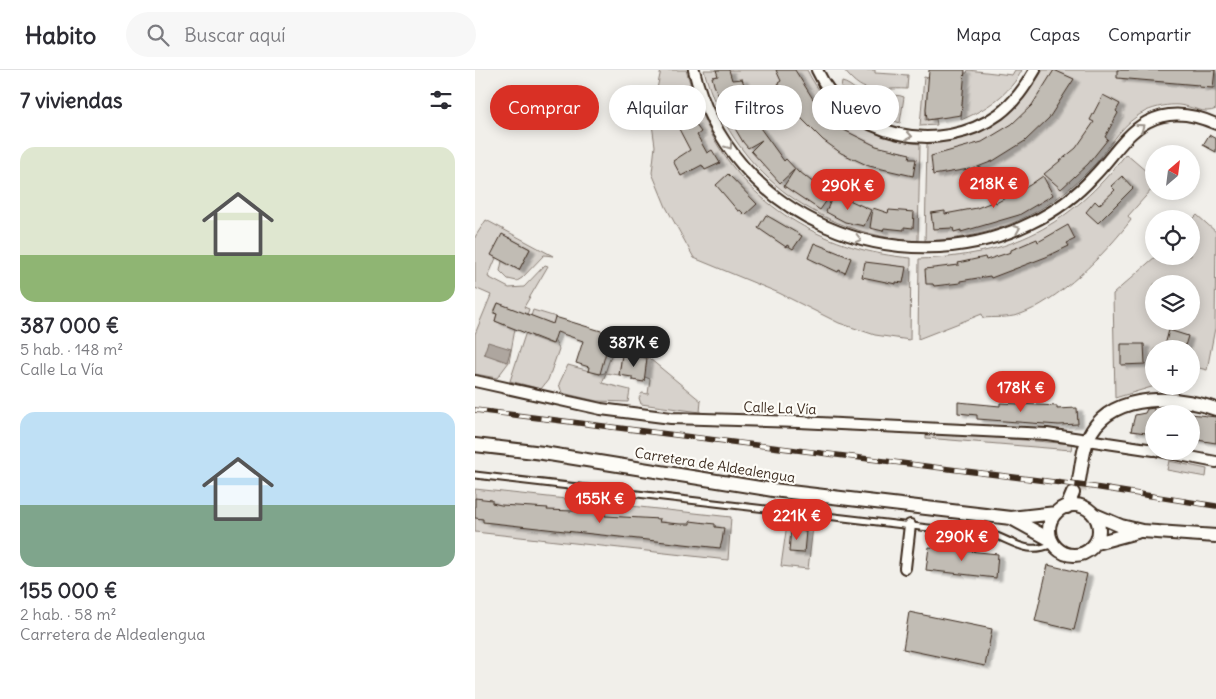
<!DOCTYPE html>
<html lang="es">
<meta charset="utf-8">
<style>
:root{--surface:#fff;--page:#f7f7f7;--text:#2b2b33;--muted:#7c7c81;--line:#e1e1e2;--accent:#d93025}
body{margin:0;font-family:Delius,sans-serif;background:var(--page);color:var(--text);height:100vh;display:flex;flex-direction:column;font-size:19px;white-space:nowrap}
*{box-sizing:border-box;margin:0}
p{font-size:16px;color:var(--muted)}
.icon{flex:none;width:28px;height:28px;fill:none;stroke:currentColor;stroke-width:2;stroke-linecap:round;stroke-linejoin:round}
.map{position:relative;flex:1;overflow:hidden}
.drawer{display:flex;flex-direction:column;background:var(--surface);width:475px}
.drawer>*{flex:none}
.hud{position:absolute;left:15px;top:15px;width:475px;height:45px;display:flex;gap:10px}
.needle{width:32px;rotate:28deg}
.fabs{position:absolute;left:670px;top:75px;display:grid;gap:10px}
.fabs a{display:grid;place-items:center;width:55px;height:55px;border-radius:50%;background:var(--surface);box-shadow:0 2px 12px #0003;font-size:25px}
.price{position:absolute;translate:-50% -42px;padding:0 11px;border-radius:18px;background:var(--accent);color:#fff;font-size:16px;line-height:32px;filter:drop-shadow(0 1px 2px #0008)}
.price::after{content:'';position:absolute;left:50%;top:30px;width:15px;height:11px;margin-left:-8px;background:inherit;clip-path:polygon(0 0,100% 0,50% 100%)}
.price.on{background:#222;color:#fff}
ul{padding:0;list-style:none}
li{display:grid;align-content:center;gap:10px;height:265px;padding:0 20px}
li span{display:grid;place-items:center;height:155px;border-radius:15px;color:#555}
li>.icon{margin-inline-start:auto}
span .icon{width:90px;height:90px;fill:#fffc;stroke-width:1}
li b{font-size:21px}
h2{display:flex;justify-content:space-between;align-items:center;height:60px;padding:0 20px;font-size:21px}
.tag{padding:0 18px;border-radius:22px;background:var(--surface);box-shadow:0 2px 12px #0003;font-size:18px;line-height:45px}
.tag.on{background:var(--accent);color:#fff}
header{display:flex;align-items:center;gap:30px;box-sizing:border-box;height:70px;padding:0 25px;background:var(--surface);border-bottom:1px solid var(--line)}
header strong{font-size:24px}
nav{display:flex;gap:28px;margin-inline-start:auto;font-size:18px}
.search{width:350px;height:45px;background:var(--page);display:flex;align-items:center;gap:12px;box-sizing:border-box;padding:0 18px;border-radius:28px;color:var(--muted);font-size:19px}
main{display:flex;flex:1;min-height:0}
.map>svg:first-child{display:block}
</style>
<header>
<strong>Habito</strong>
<div class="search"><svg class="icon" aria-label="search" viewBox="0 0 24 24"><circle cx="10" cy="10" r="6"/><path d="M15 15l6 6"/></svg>Buscar aquí</div>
<nav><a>Mapa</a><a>Capas</a><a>Compartir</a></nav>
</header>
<main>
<section class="drawer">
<h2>7 viviendas<svg class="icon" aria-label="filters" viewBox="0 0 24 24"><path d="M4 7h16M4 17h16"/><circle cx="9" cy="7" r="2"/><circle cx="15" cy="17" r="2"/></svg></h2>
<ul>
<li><span style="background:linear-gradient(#dfe7d0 70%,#8fb573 0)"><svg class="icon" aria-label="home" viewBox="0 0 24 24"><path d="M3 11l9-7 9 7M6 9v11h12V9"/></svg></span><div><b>387 000 €</b><p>5 hab. · 148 m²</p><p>Calle La Vía</p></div></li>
<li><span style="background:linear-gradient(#bfe0f5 60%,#7fa58c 0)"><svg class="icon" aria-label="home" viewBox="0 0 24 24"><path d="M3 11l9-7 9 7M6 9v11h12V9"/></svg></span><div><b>155 000 €</b><p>2 hab. · 58 m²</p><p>Carretera de Aldealengua</p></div></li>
</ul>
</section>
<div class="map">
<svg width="741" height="629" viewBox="0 0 741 629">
<defs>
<filter id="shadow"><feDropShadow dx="5.5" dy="3" stdDeviation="1" flood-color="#0004"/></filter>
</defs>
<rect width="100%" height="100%" fill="#f1efea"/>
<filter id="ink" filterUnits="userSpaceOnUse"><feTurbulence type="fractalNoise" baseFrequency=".02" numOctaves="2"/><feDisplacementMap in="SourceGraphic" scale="10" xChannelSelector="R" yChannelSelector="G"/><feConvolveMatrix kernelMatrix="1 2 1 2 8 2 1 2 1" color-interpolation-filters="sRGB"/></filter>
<g filter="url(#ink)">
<path fill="#d7d2cc" stroke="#897e75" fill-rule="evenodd" d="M186 0H211C218 23 226 46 238 67 279 141 355 181 436 188L435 270 400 265 364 253 304 223 219 188 191 137 177 103 180 76 176 47Z
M229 0H332C353 44 398 69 445 74L443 171C342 165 255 100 229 0Z
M369 0H400V3L433 5 432 19C402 17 392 29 369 0Z
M493 0 537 5 540 0H547C535 24 510 40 486 50L489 3H492Z
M568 0H741V39C729 45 717 36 704 35 693 34 681 37 671 41 648 52 637 74 621 93 573 145 520 168 450 171L452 74C506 69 540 46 568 0Z
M449 7 454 8 450 50 461 49 462 55 445 56Z
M367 12C377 14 384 25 394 27 406 30 418 22 429 27L425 53C402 46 384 35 366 18Z
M651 84 679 108V117L653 146 656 150C631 183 583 232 543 245 532 248 519 247 508 248L507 244 443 269 444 189C536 186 595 156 651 84Z
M722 145 741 162 740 258 732 300 716 296V279H679L680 316 640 328 638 224 681 186H716V151ZM679 214H716V251H679Z
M11 150 78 186 69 185 47 208 42 211 33 209 25 201 27 191 44 200 55 179 28 165 17 185 21 188 13 207 34 218 49 217 70 195 73 196 49 237 54 239 52 245 23 233 18 243 22 244 20 251 40 259 34 292 22 308 0 304V264L16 225 0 218V167Z
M58 240 81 247 78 254 63 249 57 267 77 274 79 269 84 279 73 310 66 319 35 311Z
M147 266 226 331 225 342 166 334 164 328 167 323 173 324 175 309 170 307 147 285 144 305 131 303 127 313 155 320 153 332 122 331 87 323 84 314 93 295 125 304 130 303 141 271Z
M451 362 597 374 596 380 451 368Z
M694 391 732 399 731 407 692 400Z
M0 419 256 447 253 490 0 462Z
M312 454 338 457 333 499 306 496Z"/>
<path fill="#aea69f" stroke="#80746b" d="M13 272 36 279 32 292 9 284Z"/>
<path fill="#c1bcb4" stroke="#3b2a1e" filter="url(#shadow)" d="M241 0H254L257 10 267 9 279 42 275 44 309 91 311 89 324 103 325 102 341 115 342 113 357 123 345 140 309 116 320 99 305 113 276 81 287 70 273 78 268 72 252 45 239 15 237 7 243 6Z
M301 0H320L338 29 369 60 401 76 435 84 434 89H441L438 106 394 96 366 83 348 70 325 47 311 25 303 13 306 11Z
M454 0H490L486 45 452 50 451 39Z
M579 0 599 9 574 48 550 71 518 91 500 98 458 105 456 86 507 72 537 54 557 35Z
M642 0H740L738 18 724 17V15L642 8Z
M628 25 645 34 641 41 643 43 630 67 633 69 613 94 586 119 569 104 601 78 619 52 615 50Z
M218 51 226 62 222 65 232 83 237 80 245 93 230 100 227 95 206 106 198 91 215 80 204 59Z
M734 65 741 69V82L728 75Z
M253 104 282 134 270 145 265 140 263 141 241 115Z
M568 106 578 125 544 145 486 162V160L479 162 478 158 458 159 456 143 470 141V144L502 138 520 131 521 133 555 115Z
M647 106 658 118 623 153 611 142 620 131 624 135 640 120 636 116Z
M359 123 396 140 389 156 370 152 351 142Z
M398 138 413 143 414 140 439 142 438 158 429 157V160L409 158 408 161 395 158Z
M291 145 327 166 318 179 312 175 311 177 283 158Z
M593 155 600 169 592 173 594 176 571 187 516 208 515 206 485 211V213L459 216 458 214H451L450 199 484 195 483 193 510 187 511 190 536 182V180L562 169 563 172Z
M27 164 55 179 44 200 16 185Z
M339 173 376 188 370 203 364 200 363 202 333 188Z
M390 192 431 197 428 213 421 212V214L387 207Z
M23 233 78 254 80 247 136 264 125 304 113 301 114 297 101 293 108 271 82 262 78 274 20 251 22 244 19 243Z
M694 260 713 266 709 279H689Z
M646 274H669L670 294 646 295Z
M147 285 172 288 169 312 157 310V307L144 305Z
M483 332 525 336V333L582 336V339L602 338 603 354 584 355 502 349V345L483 343Z
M679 338V364L656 361 660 345 670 343 672 339Z
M716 344 741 347V373L716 369Z
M0 428 17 430V433L26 435 73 438 72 440 123 442 130 443V446L185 449 184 452 205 454H215V451L240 454V457L249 458 247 471 245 478 8 452V449L0 448Z
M316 459 331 461 329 483 314 482Z
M454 477 523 484 521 508 451 500Z
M573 495 612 504 599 560 560 551Z
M434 542 517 559 510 596 428 579Z"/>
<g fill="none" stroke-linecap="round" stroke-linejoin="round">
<path stroke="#cdc8c1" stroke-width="12" stroke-dasharray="12 6" stroke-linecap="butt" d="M604 410 606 424"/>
<g stroke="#3b2a1e" stroke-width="9">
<path id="service" d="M0 405 522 466C544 475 554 484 578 474"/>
</g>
<g stroke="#3b2a1e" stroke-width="14">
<path id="minor" d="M219 0C254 148 423 218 556 153 579 142 602 125 619 106 636 89 650 64 672 52 694 40 719 44 741 54
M342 0C373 68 465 87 524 44 540 32 550 17 560 0
M0 311 126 339 196 348 324 352 572 364 679 380
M684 381 741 392
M430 498 435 455"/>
</g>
<g stroke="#3b2a1e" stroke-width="16">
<path id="tertiary" d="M0 375 68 383 298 420 536 448 581 443
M604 410C607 395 608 375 617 361 641 322 703 326 741 339
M574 460a25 25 0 1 1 50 0a25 25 0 1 1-50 0Z
M592 437 598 423
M618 444 646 456 667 461 741 466
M536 448 576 470
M621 473 662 462"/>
</g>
<use href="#service" stroke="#fdfcf7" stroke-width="5"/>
<use href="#minor" stroke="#fdfcf7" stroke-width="10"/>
<use href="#tertiary" stroke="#fdfcf7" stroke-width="12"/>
<g stroke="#3b2a1e" stroke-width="5.5">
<path id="rail" d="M0 340 619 417 741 436"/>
</g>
<use href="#rail" stroke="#fdfcf7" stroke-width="4" stroke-dasharray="11" stroke-linecap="butt"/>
</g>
<defs><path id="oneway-chevron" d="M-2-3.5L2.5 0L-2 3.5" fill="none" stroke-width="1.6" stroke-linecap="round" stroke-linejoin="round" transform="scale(1.25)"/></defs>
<g stroke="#9c938a">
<use href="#oneway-chevron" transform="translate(666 57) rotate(-36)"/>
<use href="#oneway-chevron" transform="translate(434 66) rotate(8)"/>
<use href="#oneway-chevron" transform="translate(254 76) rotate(55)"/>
<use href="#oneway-chevron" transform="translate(542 159) rotate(-22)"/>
<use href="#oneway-chevron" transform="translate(383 169) rotate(14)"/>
</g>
</g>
<g text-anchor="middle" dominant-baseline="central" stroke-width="4.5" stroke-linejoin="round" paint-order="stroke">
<g font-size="14" fill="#3b2a1e" stroke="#fdfcf7">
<text transform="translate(305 338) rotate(2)">Calle La Vía</text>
<text transform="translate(240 395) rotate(9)">Carretera de Aldealengua</text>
</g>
</g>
</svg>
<div class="fabs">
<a><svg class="needle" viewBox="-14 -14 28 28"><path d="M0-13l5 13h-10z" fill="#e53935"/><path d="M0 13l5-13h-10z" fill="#7c7c81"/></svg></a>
<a><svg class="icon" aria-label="locate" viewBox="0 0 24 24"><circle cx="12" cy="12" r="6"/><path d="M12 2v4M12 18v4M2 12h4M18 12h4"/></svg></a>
<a><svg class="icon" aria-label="layers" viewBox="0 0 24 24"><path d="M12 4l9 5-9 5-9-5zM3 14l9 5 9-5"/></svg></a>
<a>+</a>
<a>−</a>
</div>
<b class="price" style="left:519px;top:139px">218K €</b>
<b class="price" style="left:373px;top:141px">290K €</b>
<b class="price on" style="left:159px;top:298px">387K €</b>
<b class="price" style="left:546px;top:343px">178K €</b>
<b class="price" style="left:125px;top:454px">155K €</b>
<b class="price" style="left:322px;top:471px">221K €</b>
<b class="price" style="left:487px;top:492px">290K €</b>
<div class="hud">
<a class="tag on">Comprar</a>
<a class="tag">Alquilar</a>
<a class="tag">Filtros</a>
<a class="tag">Nuevo</a>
</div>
</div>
</main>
